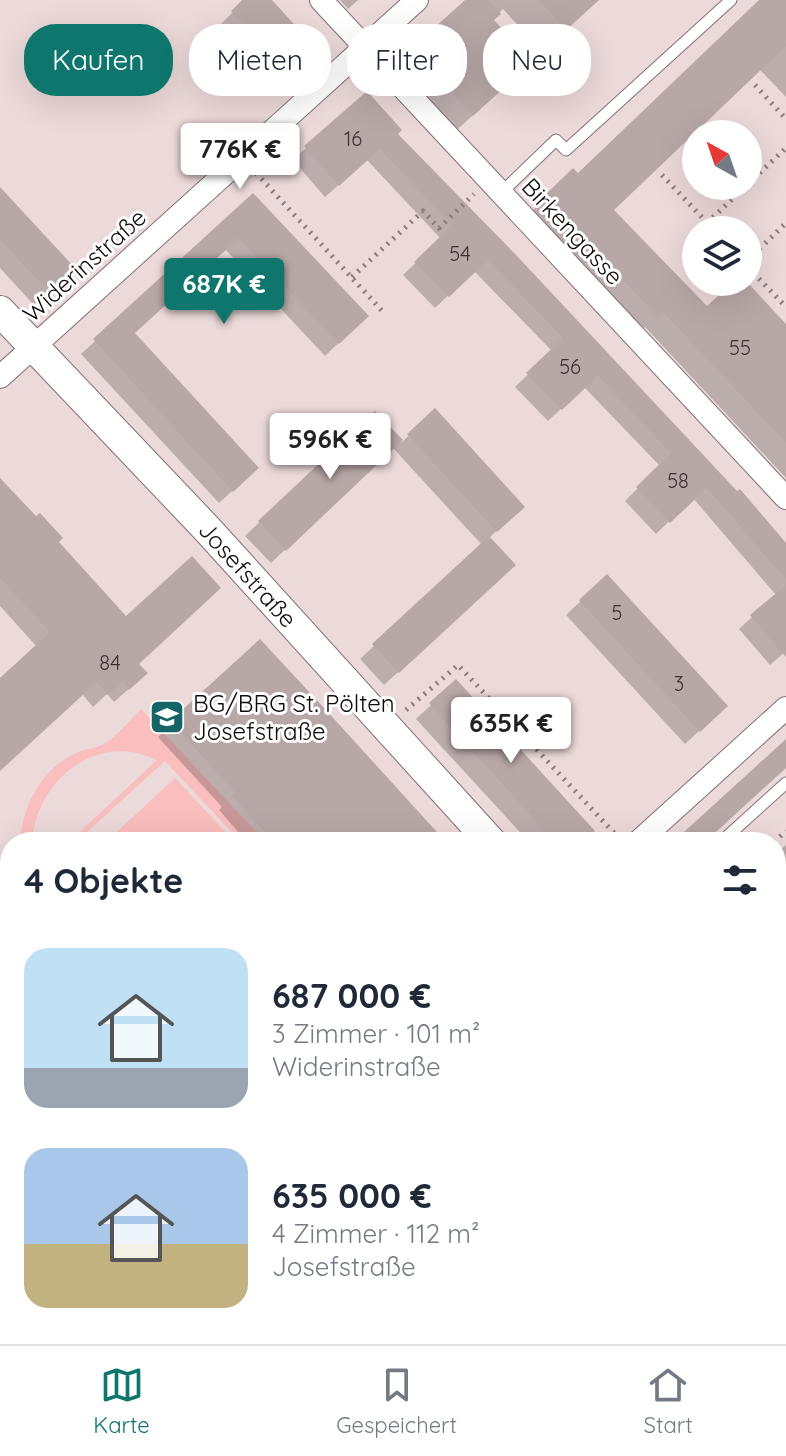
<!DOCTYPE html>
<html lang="de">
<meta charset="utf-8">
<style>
:root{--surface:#fff;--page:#f2f2f3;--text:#1f2937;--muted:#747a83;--line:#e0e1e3;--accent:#0f766e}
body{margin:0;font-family:Quicksand,sans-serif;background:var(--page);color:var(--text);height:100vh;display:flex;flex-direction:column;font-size:30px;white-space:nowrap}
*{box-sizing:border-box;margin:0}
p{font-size:26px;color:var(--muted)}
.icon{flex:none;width:44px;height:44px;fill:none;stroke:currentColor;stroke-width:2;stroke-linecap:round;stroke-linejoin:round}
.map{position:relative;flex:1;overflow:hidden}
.details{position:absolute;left:0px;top:832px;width:786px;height:512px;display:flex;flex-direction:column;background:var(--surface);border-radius:32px 32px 0 0;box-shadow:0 8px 32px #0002}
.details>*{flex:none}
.top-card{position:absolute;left:24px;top:24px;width:738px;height:72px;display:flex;gap:16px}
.needle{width:52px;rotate:320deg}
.controls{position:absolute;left:682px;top:120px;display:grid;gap:16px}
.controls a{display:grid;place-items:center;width:80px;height:80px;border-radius:50%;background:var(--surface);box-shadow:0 8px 32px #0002;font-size:40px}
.price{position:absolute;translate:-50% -68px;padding:0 18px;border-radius:8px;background:#fff;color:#222;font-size:26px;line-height:52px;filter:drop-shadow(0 2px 4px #0008)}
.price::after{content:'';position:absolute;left:50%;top:48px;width:24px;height:18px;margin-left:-12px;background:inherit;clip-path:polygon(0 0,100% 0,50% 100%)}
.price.current{background:var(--accent);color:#fff}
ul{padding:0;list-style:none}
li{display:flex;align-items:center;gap:24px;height:200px;padding:0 24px}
li span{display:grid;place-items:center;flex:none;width:224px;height:160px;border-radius:24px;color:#555}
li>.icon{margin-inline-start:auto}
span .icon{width:96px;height:96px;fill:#fffc;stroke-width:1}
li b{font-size:34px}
h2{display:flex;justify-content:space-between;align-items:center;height:96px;padding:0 24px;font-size:34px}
.chip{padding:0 28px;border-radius:32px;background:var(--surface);box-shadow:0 8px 32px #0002;font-size:28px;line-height:72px}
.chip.current{background:var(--accent);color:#fff}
.dock{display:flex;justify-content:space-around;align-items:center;height:112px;border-top:2px solid var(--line);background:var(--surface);font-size:22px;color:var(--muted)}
.dock a{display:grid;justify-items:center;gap:4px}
.dock .current{color:var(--accent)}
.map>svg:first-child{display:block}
</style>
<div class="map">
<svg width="786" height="1344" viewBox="0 0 786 1344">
<rect width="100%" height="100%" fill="#ecd9d9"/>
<path fill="#fbbebe" d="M141 709 266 842H241L165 761 76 842H69L157 760C97 730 36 781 32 842H20C22 807 41 770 74 754 83 749 95 749 104 744 117 736 130 720 141 709Z
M175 778 235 842H106Z"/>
<path fill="#0003" d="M245 0H269L299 61 273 84 219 26Z
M340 0H358L348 9Z
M468 0H598L542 52 503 9 492 20 506 85 448 138 390 73Z
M762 0H786V97L759 69 612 211 707 309 736 282H745L786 327V478L645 327 641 331 530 213 573 170 578 176Z
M395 134 786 546V651L770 665 739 629 776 595 693 498 656 534 625 501 660 466 584 387 548 421 515 387 552 351 474 271 435 308 403 275 441 239 367 160 325 197 293 160 306 148Z
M0 190 72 267 34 305 0 268Z
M253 196 353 329 325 356 225 249 133 334 243 481 219 503 81 354Z
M435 411 508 520 489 538 499 579 384 685 360 659 482 545 393 448 271 563 245 536 375 413 402 442Z
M0 481 126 619 137 664 131 687 114 702 107 694 93 707 82 694 0 769V681L37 647 0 606Z
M606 577 711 720 685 744 566 615Z
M259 641 444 842H247L219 810 222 807 158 737Z
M456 682 581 842H529L416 719Z
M786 845V902L776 912V854Z
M776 958 786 969V1024L776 1033Z
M0 1004 10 1015 0 1025Z
M10 1040V1057L2 1048Z
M776 1067 786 1078V1139L776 1128Z
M4 1275 10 1284V1332L0 1338V1277Z
M223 1334H310L303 1339 307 1344H210Z
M626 1334H757L747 1344H612Z"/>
<path fill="#b8a7a7" d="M242 0H272L315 47 288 72 231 11Z
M465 0H488L501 14 494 20 532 62 473 116 412 48Z
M539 0H599L566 30Z
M759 0H786V46L614 210 707 306 733 282H747L786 324V443L663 312 658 317 544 196 573 168 578 173Z
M367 91 402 130 398 134 517 256 737 491 740 489 786 543V580L707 488 670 523 636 487 671 453 598 376 562 410 526 373 563 338 488 260 449 297 414 262 452 225 380 149 339 186 304 146Z
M0 187 75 268 49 292 0 240Z
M253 193 369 316 339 344 239 238 135 333 259 468 233 492 93 339Z
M435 408 525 507 497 532 407 434Z
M375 411 403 440 286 551 258 521Z
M0 478 36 516 40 513 63 538 59 542 126 616 192 556 221 588 139 664 148 673 129 690 122 682 108 695 97 682 0 771V678L50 632 0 578Z
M489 536 516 565 399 673 372 644Z
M607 574 728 706 700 732 579 600Z
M786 585V657L750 615Z
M260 639 325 709 446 842H274L231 795 235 792 170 721Z
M456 679 595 831 583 842H555L429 703Z
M786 739V768L705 842H673Z"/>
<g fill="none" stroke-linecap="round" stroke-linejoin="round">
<g stroke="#827171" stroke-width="13">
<path id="lane" d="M502 192 556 140 566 150 731 0
M721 842 786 783
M776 1044 786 1056"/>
</g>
<g stroke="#827171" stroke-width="24">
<path id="street" d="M321 0 786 498
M0 377 417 0
M638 842 786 708
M0 896 10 907
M128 1344 142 1334"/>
</g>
<g stroke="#827171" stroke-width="32">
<path id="secondary" d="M0 311 208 530 491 842
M776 1167 786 1178"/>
</g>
<path stroke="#8b7e7e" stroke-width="5" stroke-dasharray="2 6" stroke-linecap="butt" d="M755 85 786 119
M256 173 385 314
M662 175 714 230
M748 184 786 148
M707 223 746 186
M748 260 786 223
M748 267 786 307
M352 277 423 211 439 228 474 194
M406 710 458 665 616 835
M774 842 786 831
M776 1225 786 1237
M776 1324 786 1316
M749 1344 762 1334"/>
<use href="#lane" stroke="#fff" stroke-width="11"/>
<use href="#street" stroke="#fff" stroke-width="22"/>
<use href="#secondary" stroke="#fff" stroke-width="30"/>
</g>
<defs>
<g id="school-square" transform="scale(1.8)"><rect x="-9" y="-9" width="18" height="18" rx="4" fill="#156467" stroke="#fff"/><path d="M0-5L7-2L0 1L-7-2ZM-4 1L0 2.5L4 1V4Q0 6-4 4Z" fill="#fff"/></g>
</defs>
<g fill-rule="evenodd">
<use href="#school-square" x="167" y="717"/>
</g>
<g text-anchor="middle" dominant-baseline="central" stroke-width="6" stroke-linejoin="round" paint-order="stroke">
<g font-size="20" fill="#3a3131">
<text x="353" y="138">16</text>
<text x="460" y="253">54</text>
<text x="740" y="347">55</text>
<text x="570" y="366">56</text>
<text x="678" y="480">58</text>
<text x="617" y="612">5</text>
<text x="110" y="662">84</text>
<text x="679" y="683">3</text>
</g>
<g font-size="24" fill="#100a0a" stroke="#fff">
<text transform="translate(573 231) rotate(47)">Birkengasse</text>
<text transform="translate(84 265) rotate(-42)">Widerinstraße</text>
<text transform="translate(248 574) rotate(48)">Josefstraße</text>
</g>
<g font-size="24" fill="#100a0a" stroke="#fff" text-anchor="start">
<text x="193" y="703">BG/BRG St. Pölten<tspan x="193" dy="28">Josefstraße</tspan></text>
</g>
</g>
</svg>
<div class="controls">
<a><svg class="needle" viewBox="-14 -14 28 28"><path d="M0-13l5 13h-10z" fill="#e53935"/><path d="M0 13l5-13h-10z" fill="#747a83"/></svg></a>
<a><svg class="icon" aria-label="layers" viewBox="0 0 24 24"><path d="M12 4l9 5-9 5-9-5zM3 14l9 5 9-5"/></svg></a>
</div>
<b class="price" style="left:240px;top:191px">776K €</b>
<b class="price current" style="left:224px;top:326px">687K €</b>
<b class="price" style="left:330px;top:481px">596K €</b>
<b class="price" style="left:511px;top:765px">635K €</b>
<div class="top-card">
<a class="chip current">Kaufen</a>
<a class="chip">Mieten</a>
<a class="chip">Filter</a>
<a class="chip">Neu</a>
</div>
<section class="details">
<h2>4 Objekte<svg class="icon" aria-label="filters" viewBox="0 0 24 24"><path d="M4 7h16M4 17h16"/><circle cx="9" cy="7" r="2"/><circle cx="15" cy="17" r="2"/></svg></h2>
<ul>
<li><span style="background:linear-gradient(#bfe0f5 75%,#9aa5b1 0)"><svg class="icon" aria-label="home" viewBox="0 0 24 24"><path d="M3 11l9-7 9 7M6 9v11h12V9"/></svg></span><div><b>687 000 €</b><p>3 Zimmer · 101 m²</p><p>Widerinstraße</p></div></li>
<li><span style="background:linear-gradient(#a9c7e8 60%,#c2b280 0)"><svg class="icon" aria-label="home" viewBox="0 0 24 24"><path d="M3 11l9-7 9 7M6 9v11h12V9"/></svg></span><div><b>635 000 €</b><p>4 Zimmer · 112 m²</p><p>Josefstraße</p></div></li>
</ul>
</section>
</div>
<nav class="dock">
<a class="current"><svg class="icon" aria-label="map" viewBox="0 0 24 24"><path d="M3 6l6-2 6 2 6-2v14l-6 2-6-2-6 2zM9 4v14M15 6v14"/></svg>Karte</a>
<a><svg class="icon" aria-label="saved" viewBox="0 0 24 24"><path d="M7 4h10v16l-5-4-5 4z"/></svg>Gespeichert</a>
<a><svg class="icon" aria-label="home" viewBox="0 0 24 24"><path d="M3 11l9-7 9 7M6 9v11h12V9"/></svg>Start</a>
</nav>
